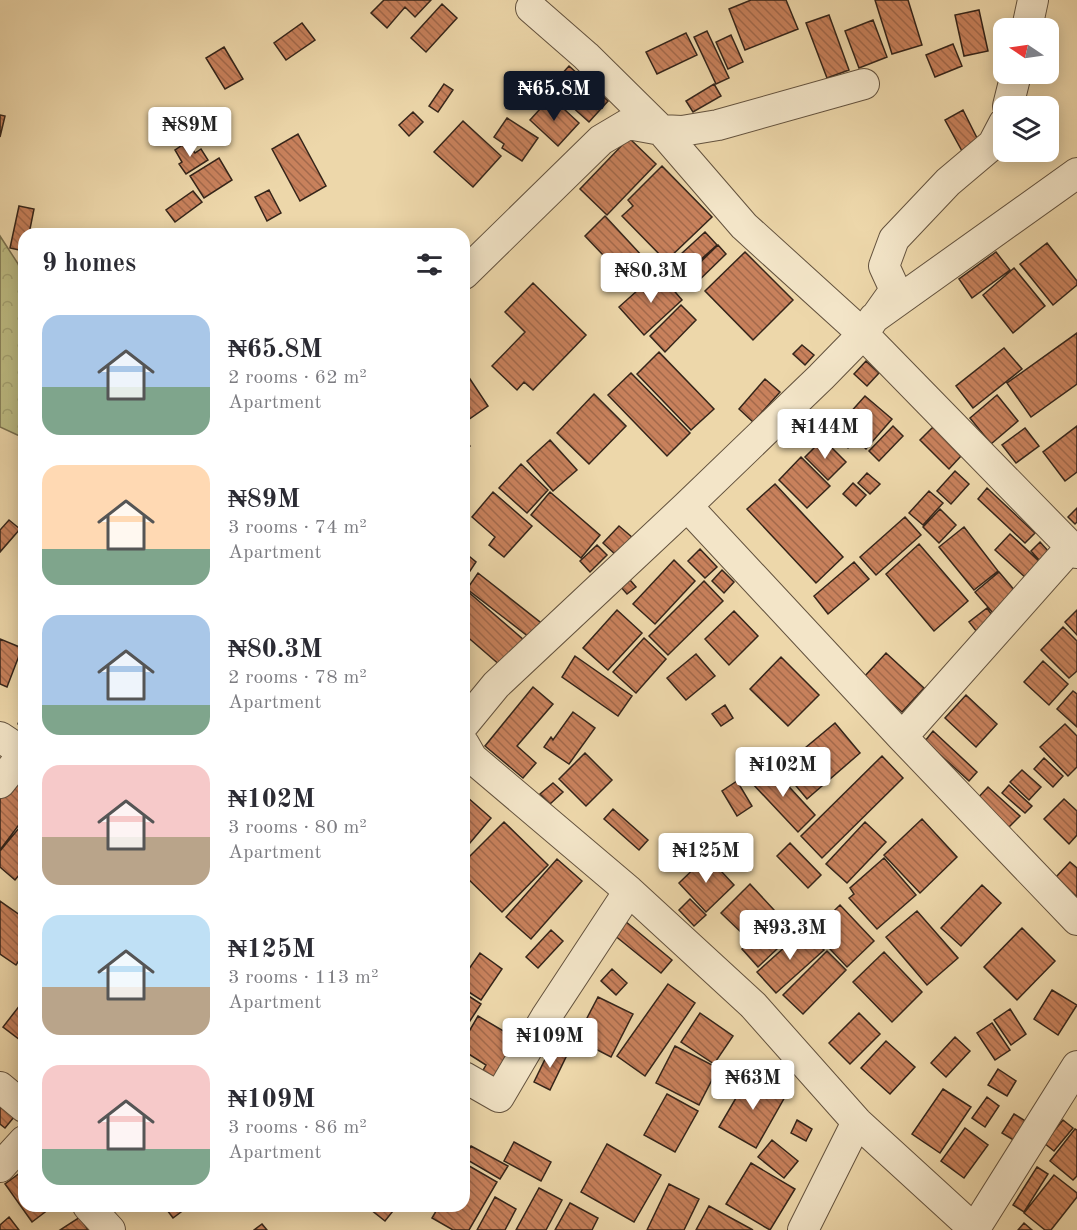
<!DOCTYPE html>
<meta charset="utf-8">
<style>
:root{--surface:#fff;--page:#f7f7f7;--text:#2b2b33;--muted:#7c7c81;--accent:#111827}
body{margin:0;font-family:"Old Standard TT",serif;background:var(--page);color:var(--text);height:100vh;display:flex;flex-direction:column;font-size:22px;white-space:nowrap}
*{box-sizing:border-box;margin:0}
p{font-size:20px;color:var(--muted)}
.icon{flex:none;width:33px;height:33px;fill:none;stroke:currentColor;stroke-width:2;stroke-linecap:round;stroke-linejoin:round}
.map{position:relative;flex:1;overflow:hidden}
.details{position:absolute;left:18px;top:228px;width:452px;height:984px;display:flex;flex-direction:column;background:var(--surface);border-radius:18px;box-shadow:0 3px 15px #0003}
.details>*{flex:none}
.needle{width:39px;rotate:283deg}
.buttons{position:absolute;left:993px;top:18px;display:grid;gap:12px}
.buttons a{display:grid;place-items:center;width:66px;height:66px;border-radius:12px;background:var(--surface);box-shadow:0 3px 15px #0003;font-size:30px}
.price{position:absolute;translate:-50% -51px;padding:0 14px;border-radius:6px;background:#fff;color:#222;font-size:20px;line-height:39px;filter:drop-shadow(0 2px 3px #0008)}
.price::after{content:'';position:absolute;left:50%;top:36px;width:18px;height:14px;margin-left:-9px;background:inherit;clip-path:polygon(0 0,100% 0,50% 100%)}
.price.on{background:var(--accent);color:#fff}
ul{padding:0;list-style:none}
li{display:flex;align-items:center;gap:18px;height:150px;padding:0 24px}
li span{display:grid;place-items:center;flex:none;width:168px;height:120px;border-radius:18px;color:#555}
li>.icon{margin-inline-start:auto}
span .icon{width:72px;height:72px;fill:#fffc;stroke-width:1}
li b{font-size:26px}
h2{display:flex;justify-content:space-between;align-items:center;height:72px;padding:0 24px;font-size:26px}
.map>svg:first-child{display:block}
</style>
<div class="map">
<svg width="1077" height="1230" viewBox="0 0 1077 1230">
<defs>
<pattern id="forest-crowns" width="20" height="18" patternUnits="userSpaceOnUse" patternTransform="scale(1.5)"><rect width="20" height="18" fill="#bebd84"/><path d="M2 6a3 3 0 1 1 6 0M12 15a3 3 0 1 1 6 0" fill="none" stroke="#a4a271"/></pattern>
<pattern id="building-back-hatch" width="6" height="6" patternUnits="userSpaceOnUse" patternTransform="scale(1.5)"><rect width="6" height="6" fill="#c8815c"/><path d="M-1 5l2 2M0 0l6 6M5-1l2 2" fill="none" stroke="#a3694b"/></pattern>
</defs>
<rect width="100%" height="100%" fill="#edd7aa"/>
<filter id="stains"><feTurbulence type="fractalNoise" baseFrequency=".00333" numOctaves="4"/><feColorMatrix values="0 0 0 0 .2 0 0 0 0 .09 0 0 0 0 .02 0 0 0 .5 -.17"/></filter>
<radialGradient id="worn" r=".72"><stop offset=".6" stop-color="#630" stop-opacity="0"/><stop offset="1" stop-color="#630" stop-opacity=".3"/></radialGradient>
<path fill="url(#forest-crowns)" stroke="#7a714f" stroke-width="1.5" d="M0 236 24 273V438L0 427Z"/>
<path fill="url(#building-back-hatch)" stroke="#35251a" stroke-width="1.5" d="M384 0H431L415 17 405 7 387 28 371 13Z
M751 0H786L798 29 745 50 729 9Z
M875 0H908L922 45 892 54Z
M442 4 457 18 426 52 411 38Z
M979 10 988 51 964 56 955 15Z
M829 15 849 70 827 78 806 23Z
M873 20 887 57 859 68 845 31Z
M302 23 315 40 286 60 274 43Z
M707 31 729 78 716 84 694 37Z
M686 33 697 55 657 74 646 52Z
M731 35 743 62 728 69 716 42Z
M953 44 962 66 935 77 926 55Z
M224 47 243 79 225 89 206 58Z
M569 66 608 101 589 122 550 87Z
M444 84 453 90 438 112 429 106Z
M714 84 721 96 693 112 686 101Z
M551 97 579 123 558 146 530 120Z
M963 110 979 142 962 151 945 120Z
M413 112 423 122 409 136 399 125Z
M0 115 5 116 0 137Z
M507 118 538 138 522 161 502 148 504 144 494 137Z
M463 121 501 156 473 187 434 152Z
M298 134 326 186 300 201 272 149Z
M629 138 656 164 607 215 580 189Z
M187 142 195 153 201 149 208 160 186 174 179 164 182 162 175 150Z
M219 158 232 180 204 198 190 176Z
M662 166 712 217 666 261 622 216 633 206 628 200Z
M269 190 281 213 267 221 255 197Z
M193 191 202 202 175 222 166 210Z
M19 206 34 209 29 234H24V251L10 248Z
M605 216 643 257 623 276 585 236Z
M705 232 717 245 679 279 668 266Z
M1047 243 1077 281V285L1053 305 1020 264Z
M718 245 726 254 690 289 681 281Z
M745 252 793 300 753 340 705 291Z
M996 252 1010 270 972 298 959 279Z
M1014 268 1045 306 1013 333 983 295Z
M658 272 682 300 644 335 619 307Z
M533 283 586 335 533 390 524 382 517 390 492 366 525 332 505 312Z
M681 305 696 320 665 352 650 336Z
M1077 333V384L1031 417 1007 383Z
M802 345 814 355 805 365 793 354Z
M1004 348 1022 369 973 408 956 386Z
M659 352 714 409 691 430 637 374Z
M866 361 879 373 867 386 854 374Z
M464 370 488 406 465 422 464 421Z
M631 373 690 433 667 456 608 395Z
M765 379 780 392 753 422 739 409Z
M594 394 626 426 589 464 557 433Z
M997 395 1018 421 991 444 970 418Z
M865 396 892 419 866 449 856 439 848 448 832 433Z
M893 426 903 436 879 461 869 451Z
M1077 426V472L1065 481 1043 452Z
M933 427 961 456 949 469 920 440Z
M1025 428 1039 446 1016 463 1002 445Z
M464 437 470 446 464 450Z
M823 439 846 462 828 480 805 457Z
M550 440 577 470 553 491 527 461Z
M801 457 830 486 807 508 779 480Z
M521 464 548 490 527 513 499 488Z
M955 471 969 484 951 504 937 491Z
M867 473 880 484 870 494 858 483Z
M853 483 866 495 856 506 843 494Z
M775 484 843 557 816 583 747 509Z
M987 488 1035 533 1025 543 978 499Z
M929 491 943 503 923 525 909 513Z
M493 492 532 526 504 557 489 545 495 537 472 517Z
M550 492 600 535 581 558 531 515Z
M1077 508V522L1075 524 1068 517Z
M940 509 956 525 939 543 923 527Z
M905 517 921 535 876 575 860 557Z
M9 520 20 529 0 552V530Z
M619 526 633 538 617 556 603 543Z
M964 527 998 571 974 590 939 547Z
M1010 534 1040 562 1026 578 995 550Z
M1040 542 1049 552 1040 561 1031 551Z
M919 544 968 601 934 631 886 574Z
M597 545 607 555 590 572 580 561Z
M700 549 717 567 705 578 688 561Z
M464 552 476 562 464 580Z
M674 560 695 581 655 624 633 604Z
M854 562 869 579 828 614 814 596Z
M722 570 734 582 724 593 712 581Z
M623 572 636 587 627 594 614 579Z
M999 572 1016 592 993 613 975 592Z
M478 573 545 626 534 641 467 589Z
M704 581 723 601 668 655 649 636Z
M466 590 524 640 501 666 464 634V593Z
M987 608 994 618 977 632 969 622Z
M617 610 642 633 608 670 583 648Z
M1077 610V635L1065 622Z
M734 611 758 636 729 665 705 639Z
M1063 627 1077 641V671L1069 678 1041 650Z
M644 638 666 659 636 693 613 672Z
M0 639 22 648 7 687 0 684Z
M886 653 924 688 902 712 864 677Z
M696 654 715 676 686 700 667 678Z
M575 656 632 696 618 716 562 677Z
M781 657 819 695 788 726 750 689Z
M1043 661 1068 684 1049 705 1024 682Z
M533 687 553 704 517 746 536 763 523 778 485 746Z
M1073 691 1077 694V727L1057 709Z
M966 695 997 724 976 747 945 718Z
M725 705 733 718 721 726 712 714Z
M24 709V727L18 724Z
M573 712 595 728 569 764 544 747 551 737 553 740Z
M835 723 860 753 807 799 781 768Z
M1065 724 1077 736V767L1068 776 1040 747Z
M933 731 977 772 969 781 925 741Z
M585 753 612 780 586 806 559 779Z
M882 756 903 778 822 858 801 836Z
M1044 758 1063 776 1053 787 1034 769Z
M769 765 815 815 798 832 751 782Z
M1022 770 1041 787 1029 800 1010 782Z
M15 779 24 786V818L0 850V799Z
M737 781 752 806 737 816 722 791Z
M553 783 563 792 550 804 540 794Z
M1009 785 1032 806 1025 813 1002 793Z
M988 787 1020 816 1007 829 976 800Z
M467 797 491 818 464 850V800Z
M1064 799 1077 811V835L1069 844 1044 819Z
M613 809 648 840 639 850 604 819Z
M922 819 957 857 920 893 884 855Z
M24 822V869L15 880 0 867V851Z
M504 822 548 865 502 912 464 875V862Z
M865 822 886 842 847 883 826 864Z
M790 843 821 875 808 888 777 856Z
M707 856 734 885 706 912 679 883Z
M884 858 916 895 877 929 849 898 854 894 850 888Z
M557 859 582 881 531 939 506 917Z
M1070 862 1077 868V897L1056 877Z
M750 884 774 910 746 937 721 913Z
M982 885 1001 903 961 946 941 928Z
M690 899 706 915 694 926 679 910Z
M0 901 24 918V953L16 965 0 954Z
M840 905 874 941 847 967 813 931Z
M782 911 798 929 758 967 742 949Z
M917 911 958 958 927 985 886 937Z
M625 921 672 960 661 973 614 935Z
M1022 928 1055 961 1017 1000 984 967Z
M805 929 824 950 776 993 757 972Z
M551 930 563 941 538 968 526 957Z
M827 951 846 970 803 1014 783 995Z
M884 952 922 992 892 1022 853 982Z
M480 953 502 969 481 1000 464 989V976Z
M612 969 627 983 616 995 601 981Z
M668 984 695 1003 645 1076 617 1056Z
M1052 990 1077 1005 1058 1035 1034 1019Z
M464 993 481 1004 464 1030Z
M598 997 633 1014 611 1057 576 1039Z
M24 1000V1043L3 1027Z
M1010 1009 1026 1034 1011 1045 994 1020Z
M700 1013 733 1036 714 1064 681 1042Z
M859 1013 880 1034 850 1064 829 1043Z
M478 1016 517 1039 493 1079 482 1072 486 1065 464 1051V1040Z
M992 1023 1010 1050 995 1060 977 1033Z
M955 1037 970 1051 946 1077 931 1063Z
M886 1041 915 1067 890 1094 861 1068Z
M675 1046 718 1068 699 1105 656 1083Z
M550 1049 566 1057 550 1090 534 1082Z
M998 1069 1016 1081 1007 1096 988 1085Z
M750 1074 786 1095 756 1148 719 1127Z
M943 1089 971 1107 940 1153 912 1134Z
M0 1094 19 1111 5 1128 0 1124Z
M667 1094 698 1111 675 1152 644 1135Z
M987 1097 999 1106 985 1127 972 1118Z
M1014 1114 1027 1122 1015 1141 1002 1133Z
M797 1120 812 1129 806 1141 791 1133Z
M1063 1120 1073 1128 1054 1151 1044 1143Z
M965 1128 988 1145 964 1178 941 1161Z
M1075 1129 1077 1130V1176L1073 1180 1050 1161Z
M772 1140 798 1161 784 1178 758 1157Z
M514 1142 551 1162 541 1181 504 1161Z
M607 1144 661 1175 634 1222 581 1192Z
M471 1146 508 1166 500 1179 464 1158Z
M464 1163 497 1182 469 1230H453L432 1218 439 1206H464Z
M751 1163 795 1189 770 1230 726 1204Z
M1037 1167 1048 1174 1024 1212 1013 1205Z
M24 1170V1206H53L32 1222 5 1184Z
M1054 1175 1077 1193V1197L1051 1230H1045L1024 1213Z
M669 1184 699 1199 684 1230H647Z
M539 1188 562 1200 546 1230H516Z
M495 1197 516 1209 505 1230H477Z
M570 1203 598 1218 592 1230H555Z
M164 1206H189L173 1218Z
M366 1206H397L385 1221Z
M709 1206 753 1230H696Z
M9 1217 19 1230H0V1225Z
M80 1217 88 1230H60Z
M1024 1223 1032 1230H1018Z
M262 1224 267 1230H254Z"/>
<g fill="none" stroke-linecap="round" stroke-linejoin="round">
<g stroke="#63523e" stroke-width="32">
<path id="minor" d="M531 8 586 56 661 130 744 226 863 334 1077 553
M1027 28 1033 0
M1008 106 1016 74
M464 274 601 140 628 124 661 130 682 131 718 125 864 84
M878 314 895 290 884 266 894 239 948 182 993 144 1004 123
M687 506 902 737 1077 920
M464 724 496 685 687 506 821 377 863 334 874 318 1077 173
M0 737 24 753
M902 737 1071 547
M464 744 472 758 629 891 753 1005 857 1122 974 1229
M0 783 24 753
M464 1077 499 1097 546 1017 629 891
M0 1087 24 1107
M0 1167 24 1141
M88 1206 110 1230
M803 1230 857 1122
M974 1230 1077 1066"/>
</g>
<use href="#minor" stroke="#f3e5c8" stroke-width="30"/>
</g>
<rect width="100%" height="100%" filter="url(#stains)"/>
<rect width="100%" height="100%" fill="url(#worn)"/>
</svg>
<div class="buttons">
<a><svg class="needle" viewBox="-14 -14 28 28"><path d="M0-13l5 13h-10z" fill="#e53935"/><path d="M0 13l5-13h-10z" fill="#7c7c81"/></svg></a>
<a><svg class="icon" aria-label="layers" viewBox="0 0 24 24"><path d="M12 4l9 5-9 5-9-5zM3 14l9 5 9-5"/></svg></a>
</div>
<b class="price on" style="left:554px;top:122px">₦65.8M</b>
<b class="price" style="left:190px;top:158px">₦89M</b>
<b class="price" style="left:651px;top:304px">₦80.3M</b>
<b class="price" style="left:825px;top:460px">₦144M</b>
<b class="price" style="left:783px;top:798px">₦102M</b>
<b class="price" style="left:706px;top:884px">₦125M</b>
<b class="price" style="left:790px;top:961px">₦93.3M</b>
<b class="price" style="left:550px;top:1069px">₦109M</b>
<b class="price" style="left:753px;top:1111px">₦63M</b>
<section class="details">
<h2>9 homes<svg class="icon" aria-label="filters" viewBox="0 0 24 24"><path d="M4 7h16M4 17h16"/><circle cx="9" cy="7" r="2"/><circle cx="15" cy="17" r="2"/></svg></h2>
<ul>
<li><span style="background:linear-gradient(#a9c7e8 60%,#7fa58c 0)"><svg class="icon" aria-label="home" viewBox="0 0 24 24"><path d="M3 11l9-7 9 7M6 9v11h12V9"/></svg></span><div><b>₦65.8M</b><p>2 rooms · 62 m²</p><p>Apartment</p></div></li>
<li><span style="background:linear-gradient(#ffd9b3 70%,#7fa58c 0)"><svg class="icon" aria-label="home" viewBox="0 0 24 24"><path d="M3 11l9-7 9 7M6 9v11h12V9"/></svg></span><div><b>₦89M</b><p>3 rooms · 74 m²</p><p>Apartment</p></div></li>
<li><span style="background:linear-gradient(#a9c7e8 75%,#7fa58c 0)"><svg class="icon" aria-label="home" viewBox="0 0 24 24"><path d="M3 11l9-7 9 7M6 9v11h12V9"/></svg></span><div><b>₦80.3M</b><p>2 rooms · 78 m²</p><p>Apartment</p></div></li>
<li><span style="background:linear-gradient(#f6c9c9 60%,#b9a48a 0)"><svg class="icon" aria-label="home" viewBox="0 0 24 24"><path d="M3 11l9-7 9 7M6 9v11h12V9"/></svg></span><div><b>₦102M</b><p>3 rooms · 80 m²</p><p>Apartment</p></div></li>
<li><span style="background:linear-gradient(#bfe0f5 60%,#b9a48a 0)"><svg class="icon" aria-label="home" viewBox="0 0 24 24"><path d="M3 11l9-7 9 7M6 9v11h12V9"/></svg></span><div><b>₦125M</b><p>3 rooms · 113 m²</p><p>Apartment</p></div></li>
<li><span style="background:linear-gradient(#f6c9c9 70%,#7fa58c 0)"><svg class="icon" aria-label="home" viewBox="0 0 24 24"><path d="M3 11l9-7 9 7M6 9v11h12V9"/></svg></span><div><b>₦109M</b><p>3 rooms · 86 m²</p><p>Apartment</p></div></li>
</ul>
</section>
</div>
